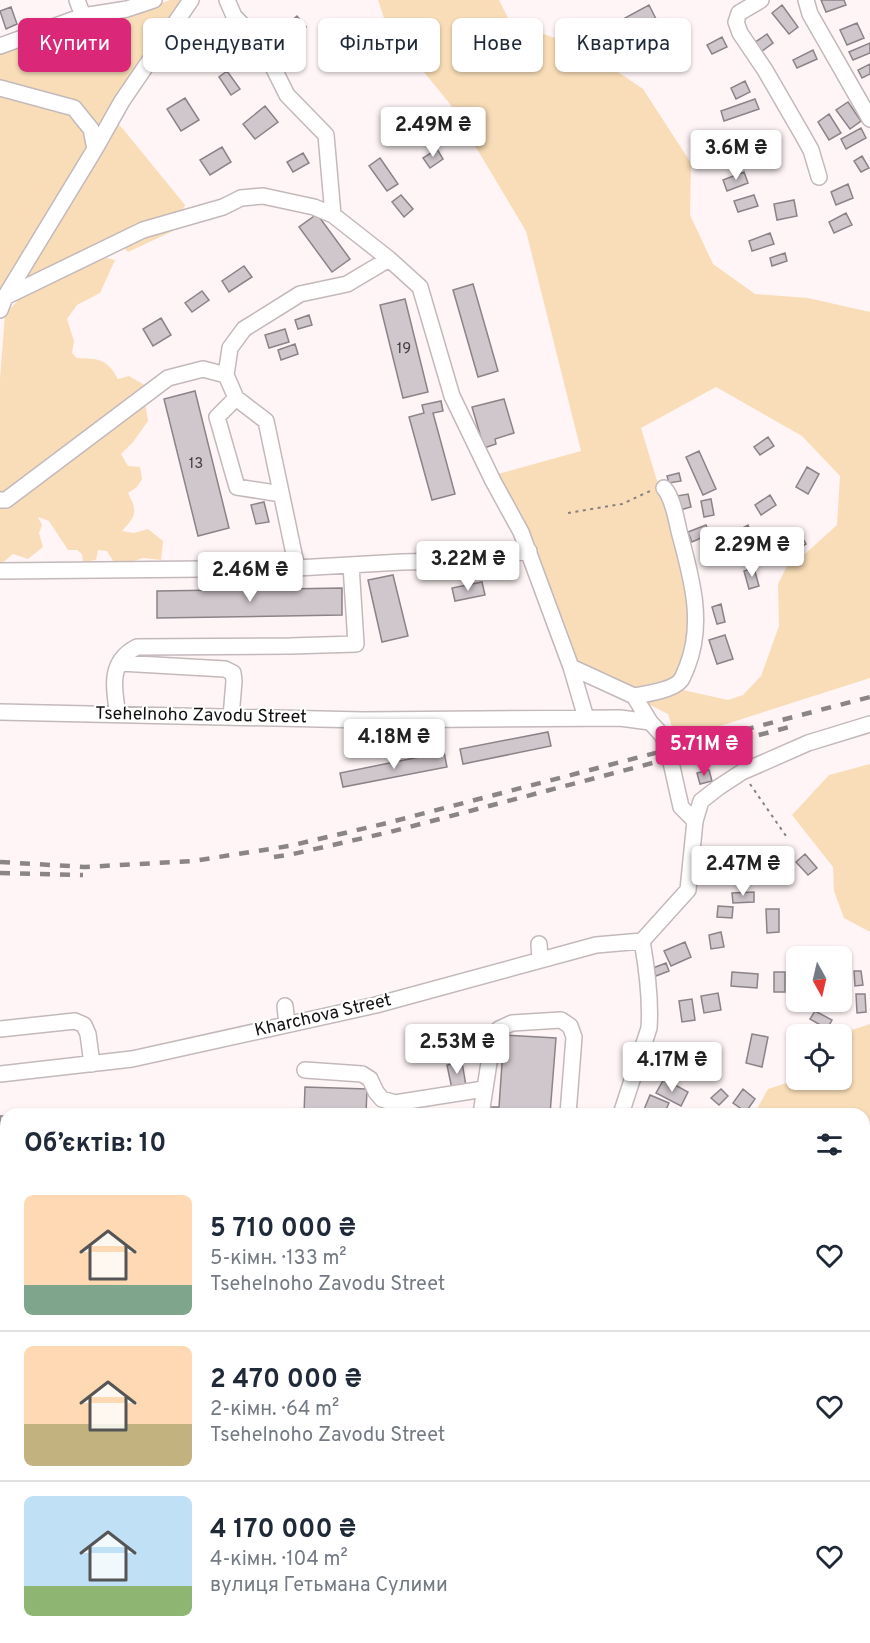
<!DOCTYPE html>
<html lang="uk">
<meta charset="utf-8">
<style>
:root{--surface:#fff;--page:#f6f6f7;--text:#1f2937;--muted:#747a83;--line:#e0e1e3;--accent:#db2777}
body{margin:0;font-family:Overpass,sans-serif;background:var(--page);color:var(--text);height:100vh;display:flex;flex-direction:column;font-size:22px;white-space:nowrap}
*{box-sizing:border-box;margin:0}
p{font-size:20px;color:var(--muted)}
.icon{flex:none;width:33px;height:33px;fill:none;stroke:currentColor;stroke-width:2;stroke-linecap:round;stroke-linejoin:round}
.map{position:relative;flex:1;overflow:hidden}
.sheet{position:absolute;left:0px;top:1108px;width:870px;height:536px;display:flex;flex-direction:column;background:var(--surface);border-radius:18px 18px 0 0;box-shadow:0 2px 4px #0004}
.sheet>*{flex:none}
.banner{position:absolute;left:18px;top:18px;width:834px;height:54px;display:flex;gap:12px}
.needle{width:39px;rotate:172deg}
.buttons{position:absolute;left:786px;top:946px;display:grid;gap:12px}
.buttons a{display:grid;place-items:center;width:66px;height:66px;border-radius:9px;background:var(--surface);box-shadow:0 2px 4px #0004;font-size:30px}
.price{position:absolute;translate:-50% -51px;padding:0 14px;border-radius:6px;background:#fff;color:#222;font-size:20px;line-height:39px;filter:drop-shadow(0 2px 3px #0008)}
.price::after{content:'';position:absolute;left:50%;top:36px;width:18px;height:14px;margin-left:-9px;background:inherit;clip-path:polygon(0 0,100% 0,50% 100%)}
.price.current{background:var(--accent);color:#fff}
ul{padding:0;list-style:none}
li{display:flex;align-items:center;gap:18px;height:150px;padding:0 24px}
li+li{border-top:2px solid var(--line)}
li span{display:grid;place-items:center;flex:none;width:168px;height:120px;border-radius:9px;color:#555}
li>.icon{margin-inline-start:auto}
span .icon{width:72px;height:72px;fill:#fffc;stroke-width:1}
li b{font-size:26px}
h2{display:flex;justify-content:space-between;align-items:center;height:72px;padding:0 24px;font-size:26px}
.chip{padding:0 21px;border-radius:9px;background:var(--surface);box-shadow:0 2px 4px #0004;font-size:21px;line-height:54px}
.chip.current{background:var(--accent);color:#fff}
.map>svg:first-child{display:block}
</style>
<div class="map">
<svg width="870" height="1643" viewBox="0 0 870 1643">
<rect width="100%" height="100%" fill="#fff5f6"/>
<path fill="#f8ddb8" d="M170 0H184L109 115 123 129 185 205 173 231 128 252 114 237 0 294V53L75 26 130 14Z
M378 0H499L510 22 583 48 643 89 691 163 690 215 713 264 755 294 808 298 870 312V678L676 740 668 714 642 701 683 690 728 700 743 695 761 676 779 626 778 584 788 564 806 553 837 525 840 476 802 436 716 387 641 428 658 484 671 513 687 580 691 623 687 652 677 677 629 689 575 661 534 547 498 474 581 451 526 231 450 104 387 27Z
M106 258 115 260 100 293 77 305 67 319 74 341 72 353 77 358C99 359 106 358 118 379L129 376 153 390 145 402 148 421 133 442 121 454 128 466 140 467 142 479 137 487 128 493C138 512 136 516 122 531L134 533 148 529 163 541 161 560 143 558 124 564 113 561 107 551 98 550 96 560 83 562 82 554 77 550H68L49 521 38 517 42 525 39 533 43 547 28 559 13 554 0 565V379L5 314 24 294Z
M870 764V932L844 918 834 891 833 867 792 815 829 775Z
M870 1024V1216L864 1217V1114H754L768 1089 793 1081 796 1050V1080H842V1035H818L849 1031Z
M537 1638H646L643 1643H535Z"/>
<path fill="#d0c7cc" stroke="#8b8388" stroke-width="1.5" d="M821 0H844L846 5 826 12Z
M649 5 658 23 632 37 623 19Z
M782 5 798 27 789 34 772 13Z
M11 7 17 24 6 29 0 11Z
M297 16 306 27 288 43 278 32Z
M857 23 864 38 847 45 840 30Z
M367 34 379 51 371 57 359 40Z
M669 34 673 43 660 49 656 40Z
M767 34 773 43 758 54 751 45Z
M722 37 727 47 712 54 707 45Z
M870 43V53L853 60 849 52Z
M813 50 817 59 797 68 793 60Z
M870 64V74L862 78 858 70Z
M227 71 240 89 231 95 219 77Z
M745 81 750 92 736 99 731 88Z
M185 98 199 120 181 131 167 109Z
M755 99 759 109 724 121 721 111Z
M848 102 861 121 850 129 836 110Z
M265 106 278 122 255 139 243 124Z
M829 114 841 133 829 140 818 122Z
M861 128 866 138 846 149 841 139Z
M762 135 765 145 743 152 740 143Z
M222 147 231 162 210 175 200 160Z
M437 149 443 159 430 168 423 158Z
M303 153 309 163 293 172 287 162Z
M862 156 869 168 861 172 854 161Z
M380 158 398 184 387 191 369 166Z
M744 172 748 183 727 191 723 180Z
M848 184 853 198 836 205 831 192Z
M401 195 413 209 404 217 392 202Z
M754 195 758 206 738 212 734 201Z
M794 200 797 216 777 220 774 204Z
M846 213 852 225 834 233 829 222Z
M317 214 350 259 332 272 299 227Z
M770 233 774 244 752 251 749 241Z
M785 253 787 261 772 266 770 258Z
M244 266 252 277 229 292 222 281Z
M473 284 498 371 478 377 453 290Z
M202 291 209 300 192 312 185 303Z
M405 299 428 392 403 398 380 305Z
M309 315 312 325 298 329 295 320Z
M161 318 171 335 153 346 143 329Z
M285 329 289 342 269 348 265 335Z
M295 344 298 354 281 360 278 350Z
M195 391 229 528 198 536 164 399Z
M504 399 514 433 495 439 496 444 484 448 472 407Z
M441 401 443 411 433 413 455 494 432 500 409 417 424 413 422 405Z
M768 437 774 446 760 455 754 447Z
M699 451 716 489 703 495 686 457Z
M807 467 819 474 808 494 796 487Z
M679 473 681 481 669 483 667 476Z
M688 494 691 507 680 510 677 496Z
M770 495 776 505 761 515 755 505Z
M711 499 714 515 704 517 701 501Z
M264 502 269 522 256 524 251 505Z
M706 525 710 534 692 542 688 532Z
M748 525 751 532 736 539 733 533Z
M802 537 806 544 789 555 784 548Z
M755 541 758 551 742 557 739 547Z
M754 568 759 586 749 589 744 571Z
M393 575 408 636 382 642 368 580Z
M482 582 485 595 455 601 452 588Z
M342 588V615L157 618V591Z
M721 604 725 622 717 624 712 607Z
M725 635 733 659 717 664 709 640Z
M548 732 551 746 463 764 460 749Z
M444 752 447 767 343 787 340 773Z
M709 770 712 781 700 784 697 773Z
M805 854 817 868 808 875 796 862Z
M754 892V902L733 903 732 893Z
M718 906 733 907 732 918 717 917Z
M766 909H779V932L767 933Z
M721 932 724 947 711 949 709 935Z
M685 942 691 957 671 966 664 951Z
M666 963 669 971 656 976 653 968Z
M854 971H861L863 985 855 986Z
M732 972 758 974 757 988 731 986Z
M774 972H785V992H774Z
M718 993 721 1010 704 1013 701 996Z
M856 994H865L866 1012 857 1013Z
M692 999 695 1020 682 1022 679 1001Z
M815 1011 832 1020 827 1029 810 1019Z
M752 1034 768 1037 762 1067 746 1063Z
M504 1035 556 1038 550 1114H486L487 1107H499Z
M660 1045 677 1050 672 1068 655 1064Z
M693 1046 711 1047V1063L693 1062Z
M462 1062 466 1086 452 1089 447 1065Z
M664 1079 688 1092 681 1106 656 1093Z
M305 1087 367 1089 366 1114H304Z
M721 1089 728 1096 719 1105 711 1098Z
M743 1089 755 1099 746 1112 733 1103Z
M650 1095 669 1103 664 1114H649L643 1112Z
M0 1116H6V1133H0Z
M0 1171H6L2 1214H0Z
M869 1407 870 1427 866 1436 864 1435V1418Z
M864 1570 870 1573V1587L867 1592 864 1590Z
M367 1638H390L389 1643H366Z"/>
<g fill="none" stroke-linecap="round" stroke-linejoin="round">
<g stroke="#c4b9ba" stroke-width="18">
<path id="minor" d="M77 0 83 16
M227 0 234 16 263 47 287 95 326 135 333 215
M761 0 739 13 736 22 740 33 765 70 802 134 811 150 819 177
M806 0 810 14 870 119
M0 46 83 16 127 9 154 0
M0 88 74 108 91 129 95 149
M5 297 143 230 223 207 241 198 263 196 314 207 333 215 389 259 420 287 452 396 493 481 521 532 571 667 634 696
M0 310 5 297 95 149 122 101 191 0
M226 375 230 348 244 329 300 294 347 284 389 259
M236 398 217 417 237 487 281 494
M0 500H6L168 378 203 369 226 375 236 398 266 421 297 568
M0 571 297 568 402 562 450 561 529 551
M120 663 225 669 233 673 234 681 231 717
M571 667 586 718
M0 712 363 720 620 718 650 722 662 735 668 749 681 807 695 821
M118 714C113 687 109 661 137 647L290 646 356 644 351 565
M650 722 634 696C646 694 674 690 681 680 684 676 685 671 687 667 705 622 691 576 679 531 676 518 673 498 664 488
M642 941 688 890 695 821 701 801 719 787 742 772 808 743 870 724
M539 944 540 960
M285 1006 287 1024
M0 1029 75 1021 84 1025 88 1034 92 1064
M305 1070 362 1074 370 1079 376 1092 382 1099 395 1103 484 1089
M0 1074 132 1059 376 1005 596 945 642 941
M481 1114 493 1037 499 1029 512 1023 561 1020 570 1026 574 1037 568 1114
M621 1114 649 1028C651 999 647 969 642 941
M0 1149H6
M864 1295H870
M864 1374 870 1378
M0 1448H6
M864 1552 870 1555
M0 1622 6 1623
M262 1638 346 1643
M475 1638 476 1643
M704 1638 709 1643"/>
</g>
<path stroke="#878181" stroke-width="2" stroke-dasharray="3 4.5" stroke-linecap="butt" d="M568 513 622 504 650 491
M750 784 786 836
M506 1638 508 1643"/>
<use href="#minor" stroke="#fff" stroke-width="15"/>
<path stroke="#8c8586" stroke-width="4.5" stroke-dasharray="10 10" stroke-linecap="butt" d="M274 857 293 854 390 832 797 725
M0 862 85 867 193 861 289 846 383 824 870 697
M0 873 83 875
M0 1293H6"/>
</g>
<g text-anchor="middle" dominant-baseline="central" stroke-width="4.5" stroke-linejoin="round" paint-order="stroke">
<g font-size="15" fill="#423e3f">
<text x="404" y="349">19</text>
<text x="196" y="464">13</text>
</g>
<g font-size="18" fill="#131010" stroke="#fff">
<text transform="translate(201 716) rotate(1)">Tsehelnoho Zavodu Street</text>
<text transform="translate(323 1016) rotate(-13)">Kharchova Street</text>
</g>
</g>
</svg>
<div class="buttons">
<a><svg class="needle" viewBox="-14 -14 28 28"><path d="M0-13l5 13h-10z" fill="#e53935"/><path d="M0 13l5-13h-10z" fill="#747a83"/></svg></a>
<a><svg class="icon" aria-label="locate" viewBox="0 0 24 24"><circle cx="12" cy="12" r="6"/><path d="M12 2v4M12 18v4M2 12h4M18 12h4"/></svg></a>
</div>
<b class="price" style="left:433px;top:158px">2.49M ₴</b>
<b class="price" style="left:736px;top:181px">3.6M ₴</b>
<b class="price" style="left:752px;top:578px">2.29M ₴</b>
<b class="price" style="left:468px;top:592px">3.22M ₴</b>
<b class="price" style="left:250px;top:603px">2.46M ₴</b>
<b class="price" style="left:394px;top:770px">4.18M ₴</b>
<b class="price current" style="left:704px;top:777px">5.71M ₴</b>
<b class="price" style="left:743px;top:897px">2.47M ₴</b>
<b class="price" style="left:457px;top:1075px">2.53M ₴</b>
<b class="price" style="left:672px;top:1093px">4.17M ₴</b>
<div class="banner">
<a class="chip current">Купити</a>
<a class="chip">Орендувати</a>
<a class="chip">Фільтри</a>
<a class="chip">Нове</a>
<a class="chip">Квартира</a>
</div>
<section class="sheet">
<h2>Об’єктів: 10<svg class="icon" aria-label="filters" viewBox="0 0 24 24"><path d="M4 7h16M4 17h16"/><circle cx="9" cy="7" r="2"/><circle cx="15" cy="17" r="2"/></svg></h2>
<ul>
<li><span style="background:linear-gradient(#ffd9b3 75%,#7fa58c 0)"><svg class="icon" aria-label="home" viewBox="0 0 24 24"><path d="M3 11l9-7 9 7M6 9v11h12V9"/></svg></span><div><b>5 710 000 ₴</b><p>5-кімн. · 133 m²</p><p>Tsehelnoho Zavodu Street</p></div><svg class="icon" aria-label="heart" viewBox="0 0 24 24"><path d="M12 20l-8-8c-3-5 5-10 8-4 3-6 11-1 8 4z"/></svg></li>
<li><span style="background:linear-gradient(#ffd9b3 65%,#c2b280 0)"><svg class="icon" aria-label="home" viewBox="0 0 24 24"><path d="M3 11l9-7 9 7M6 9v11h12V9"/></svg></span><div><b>2 470 000 ₴</b><p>2-кімн. · 64 m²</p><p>Tsehelnoho Zavodu Street</p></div><svg class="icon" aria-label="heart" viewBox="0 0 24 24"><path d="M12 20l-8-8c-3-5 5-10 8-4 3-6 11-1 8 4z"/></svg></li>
<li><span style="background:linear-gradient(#bfe0f5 75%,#8fb573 0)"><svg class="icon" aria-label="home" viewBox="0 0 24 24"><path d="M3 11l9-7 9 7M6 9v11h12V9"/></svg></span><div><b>4 170 000 ₴</b><p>4-кімн. · 104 m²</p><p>вулиця Гетьмана Сулими</p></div><svg class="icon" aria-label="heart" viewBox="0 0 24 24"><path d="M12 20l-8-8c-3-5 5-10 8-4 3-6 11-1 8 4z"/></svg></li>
</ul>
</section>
</div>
